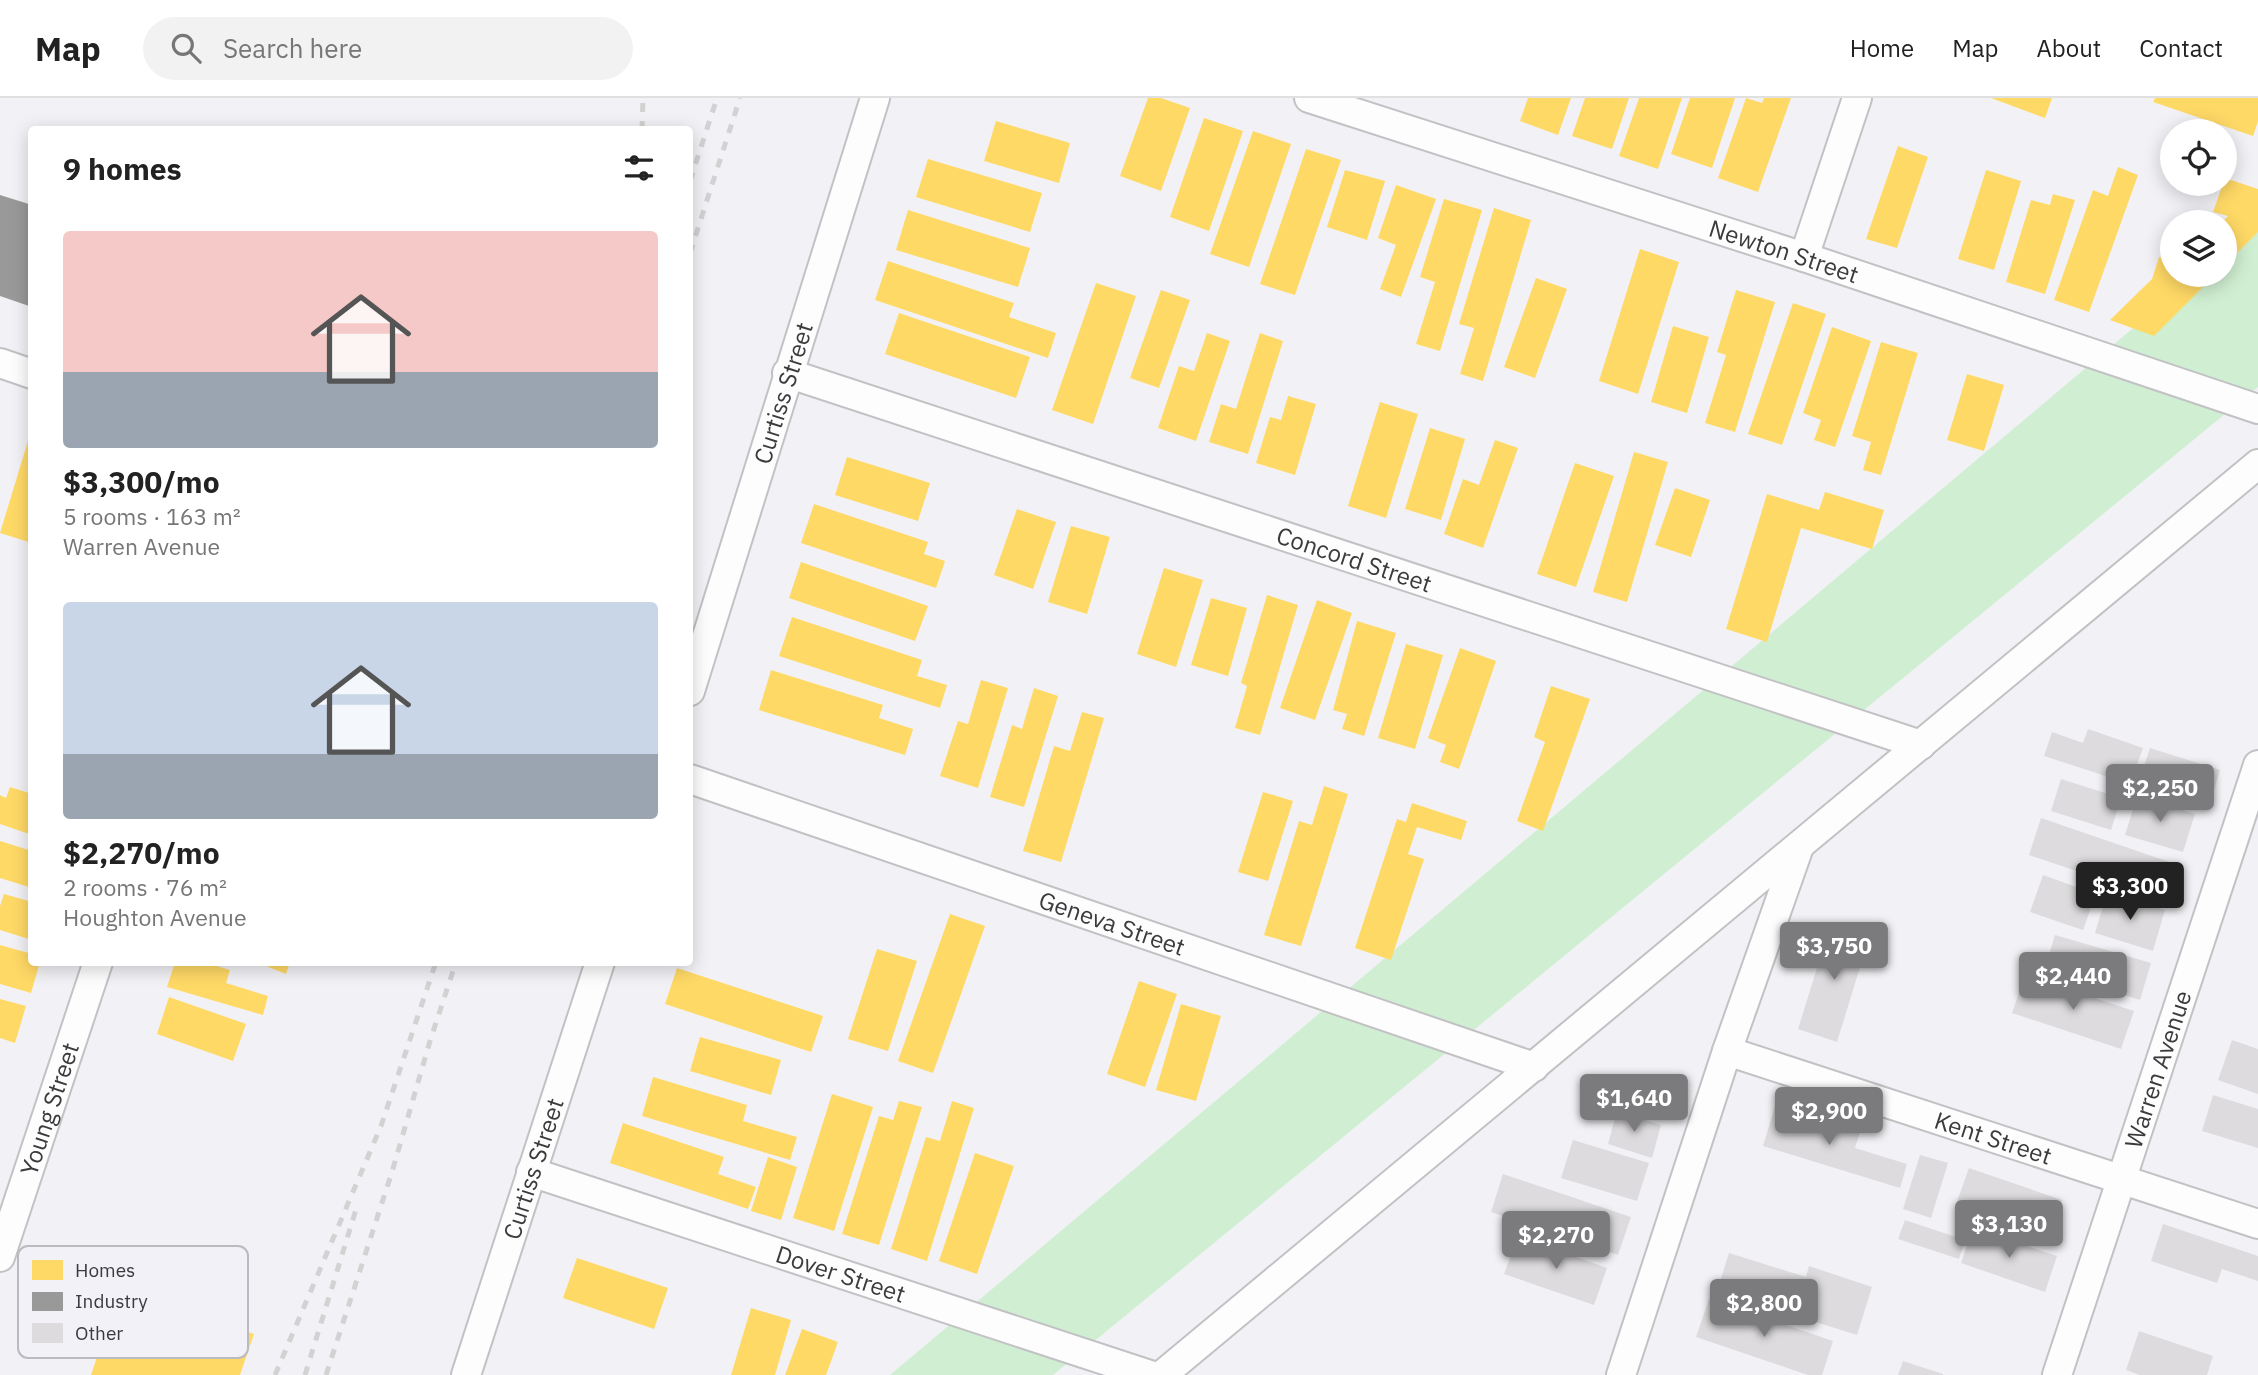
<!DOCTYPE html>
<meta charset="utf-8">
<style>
:root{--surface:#fff;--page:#f2f2f2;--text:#222;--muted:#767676;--line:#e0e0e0;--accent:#7b7b7e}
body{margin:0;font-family:"IBM Plex Sans",sans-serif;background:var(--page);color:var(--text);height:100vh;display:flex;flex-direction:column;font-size:26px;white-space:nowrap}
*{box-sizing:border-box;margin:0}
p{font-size:23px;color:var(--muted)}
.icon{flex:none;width:38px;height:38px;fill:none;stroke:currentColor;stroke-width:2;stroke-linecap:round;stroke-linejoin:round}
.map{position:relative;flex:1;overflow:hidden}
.panel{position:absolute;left:28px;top:28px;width:665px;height:840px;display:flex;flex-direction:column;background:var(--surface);border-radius:7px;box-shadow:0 4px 18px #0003}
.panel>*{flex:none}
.tools{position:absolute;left:2160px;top:21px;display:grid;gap:14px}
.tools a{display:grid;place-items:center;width:77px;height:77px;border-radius:50%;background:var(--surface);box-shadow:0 4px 18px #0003;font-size:35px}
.price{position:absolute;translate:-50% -60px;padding:0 16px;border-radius:7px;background:var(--accent);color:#fff;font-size:23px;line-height:46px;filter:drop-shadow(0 2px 4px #0008)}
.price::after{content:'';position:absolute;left:50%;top:42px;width:21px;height:16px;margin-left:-10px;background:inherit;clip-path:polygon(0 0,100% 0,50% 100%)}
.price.active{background:#222;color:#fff}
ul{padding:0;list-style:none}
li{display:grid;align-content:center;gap:14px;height:371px;padding:0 35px}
li span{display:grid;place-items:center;height:217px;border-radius:7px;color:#555}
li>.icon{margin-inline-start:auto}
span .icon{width:126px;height:126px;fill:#fffc;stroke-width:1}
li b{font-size:30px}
h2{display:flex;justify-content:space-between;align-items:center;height:84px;padding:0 35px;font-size:30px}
header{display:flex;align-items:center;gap:42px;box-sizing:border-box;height:98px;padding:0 35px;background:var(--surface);border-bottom:2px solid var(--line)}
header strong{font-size:33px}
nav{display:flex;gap:38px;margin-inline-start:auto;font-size:24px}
.search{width:490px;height:63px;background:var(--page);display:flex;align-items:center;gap:18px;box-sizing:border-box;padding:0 24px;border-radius:38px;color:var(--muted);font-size:26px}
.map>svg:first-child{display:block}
</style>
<header>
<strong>Map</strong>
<div class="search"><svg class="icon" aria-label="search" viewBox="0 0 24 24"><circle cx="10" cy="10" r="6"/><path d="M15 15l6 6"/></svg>Search here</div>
<nav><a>Home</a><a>Map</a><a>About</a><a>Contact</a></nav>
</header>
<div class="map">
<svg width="2258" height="1277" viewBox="0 0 2258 1277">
<rect width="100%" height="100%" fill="#f2f2f6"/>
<path fill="#d0efd2" d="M2258 124V289L1053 1277H890L2196 177H2224V153Z"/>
<path fill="#ffd966" d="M1148 0H1161L1190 10 1161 93 1120 78Z
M1528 0H1571L1558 37 1520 23Z
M1585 0H1629L1612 51 1572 38Z
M1639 0H1682L1658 71 1619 58Z
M1690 0H1735L1712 70 1671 56Z
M1746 0 1762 5 1764 0H1791L1758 94 1718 80Z
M1991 0H2052L2045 20Z
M2155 0H2258V23L2253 38 2153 4Z
M1204 20 1243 33 1209 133 1170 119Z
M996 23 1070 45 1059 85 984 63Z
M1253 33 1291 46 1249 169 1210 156Z
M1898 48 1928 59 1897 150 1866 141Z
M1306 51 1341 62 1295 197 1260 186Z
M928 61 1042 95 1030 134 916 99Z
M2118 69 2138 77 2089 214 2054 202 2093 92 2108 98Z
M1345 72 1385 83 1367 142 1327 129Z
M1986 72 2021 83 1994 172 1958 161Z
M2225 80 2258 91V134L2224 168V124H2222L2228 118 2213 114Z
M1396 87 1436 101 1401 199 1380 191 1396 147 1378 140Z
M2053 96 2075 102 2045 196 2006 184 2031 102 2050 107Z
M1444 101 1482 112 1440 253 1416 246 1435 184 1420 179Z
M1494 110 1531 122 1483 283 1460 276 1474 230 1459 226Z
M908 112 1030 150 1018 189 896 152Z
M1640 151 1679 164 1638 296 1599 283Z
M2159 159 2172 163V177H2215L2154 238 2110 222 2152 181Z
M888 163 1014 205 1009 219 1056 235 1048 260 875 202Z
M1536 180 1567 191 1535 280 1504 269Z
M1096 185 1136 198 1093 326 1052 312Z
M1161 192 1190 202 1159 290 1130 280Z
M1736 192 1775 204 1735 334 1705 325 1726 257 1717 254Z
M1793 205 1826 216 1782 347 1748 336Z
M899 215 1030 259 1016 300 885 256Z
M1673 228 1709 239 1687 315 1651 304Z
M1832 229 1871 243 1835 349 1814 342 1821 322 1803 315Z
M1207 235 1230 243 1196 343 1158 330 1179 268 1194 273Z
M1260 235 1283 243 1248 356 1209 344 1221 306 1236 311Z
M1881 244 1918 255 1881 377 1863 372 1871 344 1852 338Z
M1967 276 2004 287 1984 353 1947 342Z
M1288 298 1316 306 1295 377 1256 365 1270 319 1281 322Z
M1380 304 1418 316 1386 420 1348 408Z
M1430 330 1465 341 1441 422 1405 411Z
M31 333 32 334V445L0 435Z
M1495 342 1518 350 1483 450 1444 436 1463 381 1479 387Z
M1634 354 1668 364 1627 504 1593 494Z
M847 359 930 385 918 423 835 397Z
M1575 365 1614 378 1576 489 1537 476Z
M1675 390 1710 402 1691 459 1655 447Z
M1825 394 1884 412 1872 451 1801 430 1767 544 1726 531 1767 396 1819 412Z
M814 406 928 444 924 456 945 463 936 490 801 445Z
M1017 411 1056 424 1033 491 994 477Z
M1071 428 1110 439 1087 516 1048 504Z
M801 464 928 508 915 543 789 500Z
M1164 470 1203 482 1176 569 1137 556Z
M1267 497 1298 507 1260 637 1235 630 1247 588 1241 585Z
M1211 500 1247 510 1228 578 1191 567Z
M1317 502 1352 515 1315 622 1280 610Z
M792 519 922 562 917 578 947 587 940 610 779 558Z
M1357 523 1396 535 1364 638 1342 631 1347 616 1333 612Z
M1406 546 1443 557 1415 651 1378 640Z
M1460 550 1496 563 1459 671 1440 664 1446 647 1428 640Z
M771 572 883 607 879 620 913 631 905 657 759 612Z
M981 582 1008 590 978 690 940 678 958 623 968 626Z
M1551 588 1590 601 1543 733 1517 723 1545 644 1534 639Z
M1034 590 1058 598 1024 709 990 699 1012 627 1022 631Z
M1082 614 1104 620 1061 764 1023 753 1054 648 1070 653Z
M1324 688 1348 696 1301 848 1264 837 1299 723 1312 727Z
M10 689 32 696V737L0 726V697L6 700Z
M1263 694 1293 703 1268 783 1238 774Z
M1412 705 1467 723 1461 742 1417 729 1408 756 1424 761 1391 862 1355 850 1397 721 1406 724Z
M0 743 32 753V790L0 780Z
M4 796 32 804V842L0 832V808Z
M950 816 985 828 933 975 898 963Z
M0 847 32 856V864H40L31 895 0 886Z
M877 851 917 863 888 953 848 941Z
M175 864H204L230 872 226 885 268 898 263 917 167 889Z
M256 864H290L286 876Z
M677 870 823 918 811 954 665 906Z
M1139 883 1177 896 1145 989 1107 976Z
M169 899 246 926 233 963 157 936Z
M0 901 26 908 15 945 0 940Z
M1181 906 1221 918 1196 1003 1156 992Z
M700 939 781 962 771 997 690 973Z
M653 979 747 1007 743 1023 797 1039 790 1062 642 1018Z
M832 996 873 1009 834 1133 793 1120Z
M899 1003 922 1009 879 1147 842 1136 879 1018 893 1022Z
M952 1003 974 1010 927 1163 891 1151 926 1039 940 1043Z
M623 1025 724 1059 718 1076 756 1089 748 1111 610 1065Z
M975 1055 1014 1068 977 1176 939 1163Z
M768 1059 797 1069 781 1122 751 1113Z
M577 1160 668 1190 654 1231 563 1200Z
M120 1191 254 1236 240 1277H91Z
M751 1210 791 1222 775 1277H731Z
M802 1231 838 1244 826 1277H785Z"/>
<path fill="#999" d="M0 97 32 107V209L0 198Z"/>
<path fill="#dddbdd" d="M2088 631 2143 650 2130 686 2044 658 2052 634 2083 645Z
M2150 650 2220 672 2208 712 2137 689Z
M2061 681 2121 700 2111 732 2051 713Z
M2137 698 2195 716 2183 754 2125 737Z
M2041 720 2181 768 2168 804 2029 757Z
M2043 777 2096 796 2083 832 2030 814Z
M2107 795 2165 812 2153 853 2095 835Z
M1831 825 1870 837 1837 944 1798 931Z
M2055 837 2151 865 2140 902 2044 873Z
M2025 877 2134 913 2121 951 2012 915Z
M2232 942 2258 951V996L2218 982Z
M2213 997 2258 1011V1050L2202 1033Z
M1775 1008 1860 1034 1855 1050 1907 1066 1900 1090 1763 1048Z
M1617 1013 1661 1027 1652 1060 1608 1046Z
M1573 1042 1649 1065 1637 1103 1561 1080Z
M1920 1057 1948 1065 1931 1120 1903 1111Z
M1969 1070 2062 1102 2049 1141 1955 1109Z
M1503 1076 1631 1119 1618 1157 1491 1114Z
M1905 1122 1965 1142 1959 1161 1898 1141Z
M2163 1126 2258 1158V1183L2222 1171 2217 1185 2151 1163Z
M1973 1130 2057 1158 2045 1194 1961 1165Z
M1518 1138 1607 1170 1594 1207 1504 1176Z
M1729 1155 1806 1179 1809 1168 1872 1189 1857 1237 1717 1193Z
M1709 1201 1833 1243 1822 1277H1808L1696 1239Z
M2139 1233 2213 1258 2207 1277H2140L2126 1272Z
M1903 1263 1943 1276V1277H1898Z"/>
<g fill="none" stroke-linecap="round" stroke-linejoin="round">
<g stroke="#c2c2c5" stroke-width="32">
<g id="street">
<path id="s1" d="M1309 0 1804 159 2258 311"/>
<path d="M1804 159 1857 0"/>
<path d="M0 265 32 276"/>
<path id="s2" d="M787 275 1921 647"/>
<path id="s3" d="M690 593 875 0"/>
<path id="s4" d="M690 681 1534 969"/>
<path id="s5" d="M1727 953 2258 1126"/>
<path id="s6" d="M531 1074 1150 1277"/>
<path id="s7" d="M0 1159 98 864"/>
<path id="s8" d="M466 1277 600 864"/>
<path d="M1162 1277 2258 366"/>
<path d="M1621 1277 1727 953 1799 749"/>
<path id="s9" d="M2057 1277 2258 667"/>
</g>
</g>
<use href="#street" stroke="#fdfdfe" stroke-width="28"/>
<path stroke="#d2d2d2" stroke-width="5" stroke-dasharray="9 9" stroke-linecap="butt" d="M642 32 643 0
M690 83 717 0
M690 155 740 0
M275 1277 381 1028 436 864
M305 1277 358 1105
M326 1277 392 1074 430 943 456 864"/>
</g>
<g text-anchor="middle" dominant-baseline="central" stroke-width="7" stroke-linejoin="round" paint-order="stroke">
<g font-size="24" fill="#3b3b3d" stroke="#f1f1f7">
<text stroke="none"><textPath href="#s1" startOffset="499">Newton Street</textPath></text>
<text stroke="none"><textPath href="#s3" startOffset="312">Curtiss Street</textPath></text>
<text stroke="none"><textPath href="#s2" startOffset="597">Concord Street</textPath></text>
<text stroke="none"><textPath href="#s4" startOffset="446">Geneva Street</textPath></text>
<text stroke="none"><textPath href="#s9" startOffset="322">Warren Avenue</textPath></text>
<text stroke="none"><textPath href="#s7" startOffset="156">Young Street</textPath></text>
<text stroke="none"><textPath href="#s5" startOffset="280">Kent Street</textPath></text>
<text stroke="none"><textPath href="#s8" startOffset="217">Curtiss Street</textPath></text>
<text stroke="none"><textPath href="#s6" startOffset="326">Dover Street</textPath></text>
</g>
</g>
<rect x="18" y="1148" width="230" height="112" rx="10" fill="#f1f1f7" stroke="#bababf" stroke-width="2"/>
<rect x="32" y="1162" width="31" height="20" fill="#ffd966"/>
<rect x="32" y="1194" width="31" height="19" fill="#999"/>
<rect x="32" y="1225" width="31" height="20" fill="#dddbdd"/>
<g font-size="19" fill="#3b3b3d">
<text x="75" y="1179">Homes</text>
<text x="75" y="1210">Industry</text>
<text x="75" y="1242">Other</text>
</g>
</svg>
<div class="tools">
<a><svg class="icon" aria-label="locate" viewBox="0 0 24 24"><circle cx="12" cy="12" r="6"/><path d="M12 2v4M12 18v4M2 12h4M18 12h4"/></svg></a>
<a><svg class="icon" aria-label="layers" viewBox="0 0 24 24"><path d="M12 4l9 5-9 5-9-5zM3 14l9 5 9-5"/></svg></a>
</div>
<b class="price" style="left:2160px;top:726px">$2,250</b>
<b class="price active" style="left:2130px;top:824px">$3,300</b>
<b class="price" style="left:1834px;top:884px">$3,750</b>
<b class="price" style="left:2073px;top:914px">$2,440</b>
<b class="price" style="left:1634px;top:1036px">$1,640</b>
<b class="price" style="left:1829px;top:1049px">$2,900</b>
<b class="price" style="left:2009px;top:1162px">$3,130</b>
<b class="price" style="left:1556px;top:1173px">$2,270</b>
<b class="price" style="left:1764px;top:1241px">$2,800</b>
<section class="panel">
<h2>9 homes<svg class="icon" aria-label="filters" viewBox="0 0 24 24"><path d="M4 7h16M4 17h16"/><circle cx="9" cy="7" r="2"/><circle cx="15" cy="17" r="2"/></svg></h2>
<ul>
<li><span style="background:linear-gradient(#f6c9c9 65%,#9aa5b1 0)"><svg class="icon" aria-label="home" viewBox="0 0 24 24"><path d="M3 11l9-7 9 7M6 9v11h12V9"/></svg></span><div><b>$3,300/mo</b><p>5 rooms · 163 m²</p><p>Warren Avenue</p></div></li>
<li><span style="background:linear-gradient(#c9d6e8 70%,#9aa5b1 0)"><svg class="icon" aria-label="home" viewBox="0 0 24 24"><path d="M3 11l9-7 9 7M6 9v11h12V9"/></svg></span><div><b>$2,270/mo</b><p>2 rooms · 76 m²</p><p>Houghton Avenue</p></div></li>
</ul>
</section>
</div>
